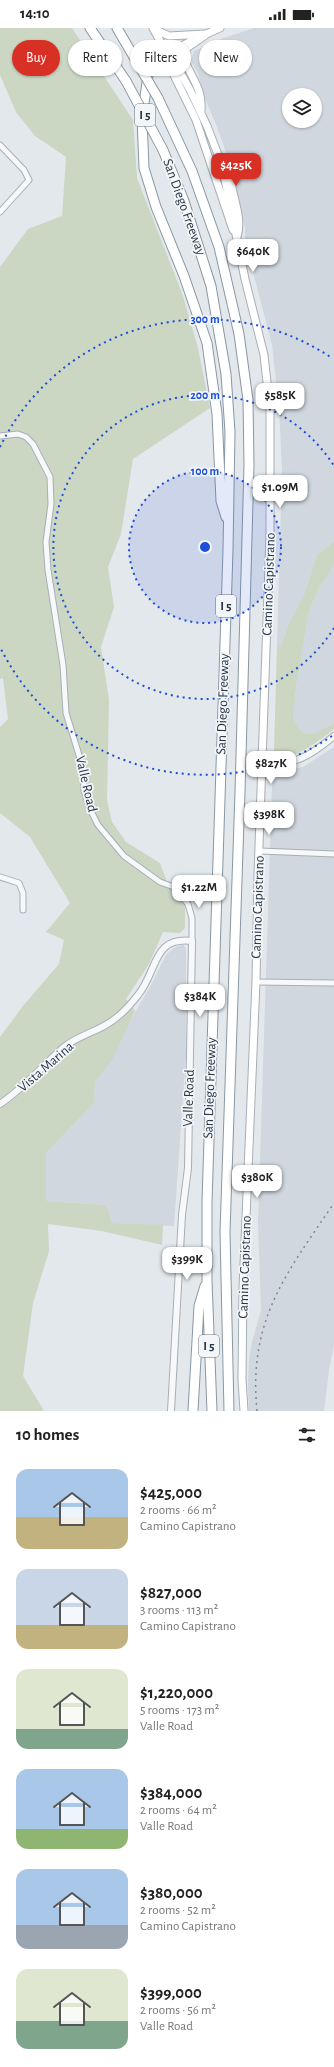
<!DOCTYPE html>
<meta charset="utf-8">
<style>
:root{--surface:#fff;--page:#f2f2f2;--text:#222;--muted:#767676;--accent:#d93025}
body{margin:0;font-family:"Alegreya Sans",sans-serif;background:var(--page);color:var(--text);height:100vh;display:flex;flex-direction:column;font-size:15px;white-space:nowrap}
*{box-sizing:border-box;margin:0}
p{font-size:13px;color:var(--muted)}
.icon{flex:none;width:22px;height:22px;fill:none;stroke:currentColor;stroke-width:2;stroke-linecap:round;stroke-linejoin:round}
.map{position:relative;height:1383px;overflow:hidden}
.panel{display:flex;flex-direction:column;background:var(--surface);flex:1}
.panel>*{flex:none}
.top-card{position:absolute;left:12px;top:12px;width:310px;height:36px;display:flex;gap:8px}
.buttons{position:absolute;left:282px;top:60px;display:grid;gap:8px}
.buttons a{display:grid;place-items:center;width:40px;height:40px;border-radius:50%;background:var(--surface);box-shadow:0 1px 3px #0004;font-size:20px}
.price{position:absolute;translate:-50% -34px;padding:0 9px;border-radius:8px;background:#fff;color:#222;font-size:13px;line-height:26px;filter:drop-shadow(0 1px 2px #0008)}
.price::after{content:'';position:absolute;left:50%;top:24px;width:12px;height:9px;margin-left:-6px;background:inherit;clip-path:polygon(0 0,100% 0,50% 100%)}
.price.active{background:var(--accent);color:#fff}
ul{padding:0;list-style:none}
li{display:flex;align-items:center;gap:12px;height:100px;padding:0 16px}
li span{display:grid;place-items:center;flex:none;width:112px;height:80px;border-radius:12px;color:#555}
li>.icon{margin-inline-start:auto}
span .icon{width:48px;height:48px;fill:#fffc;stroke-width:1}
li b{font-size:17px}
h2{display:flex;justify-content:space-between;align-items:center;height:48px;padding:0 16px;font-size:17px}
.chip{padding:0 14px;border-radius:18px;background:var(--surface);box-shadow:0 1px 3px #0004;font-size:14px;line-height:36px}
.chip.active{background:var(--accent);color:#fff}
.status{display:flex;justify-content:space-between;align-items:center;height:28px;padding:0 20px;background:var(--surface);direction:ltr}
.status svg{height:11px;fill:currentColor}
.map>svg:first-child{display:block}
</style>
<div class="status"><b>14:10</b><svg viewBox="0 0 49 12"><path d="M0 12V9h3v3zM5 12V6h3v6zM10 12V3h3v9zM15 12V0h3v12zM26 1h20v11H26zM47 4h2v5h-2z"/></svg></div>
<div class="map">
<svg width="334" height="1383" viewBox="0 0 334 1383">
<rect width="100%" height="100%" fill="#e3e8ec"/>
<path fill="#d0d7de" fill-rule="evenodd" d="M254 0H334V513L317 527 304 567 289 595 281 618 277 619 282 441 279 379 272 317 245 213V200L232 142 217 99 204 68 198 45 191 33 194 23 224 10ZM289 67H315V93H289Z
M334 536V695L315 705 306 706 300 702 293 691 296 660 309 584 320 557 324 554Z
M334 719V1317L329 1342 324 1383H249L248 1356 249 1332 252 1314 261 1282 258 1195 272 758 275 744 303 739Z
M183 916 186 921V1026L174 1198 112 1195 107 1177 46 1173V1125L94 1075 95 1053 151 957 166 927 174 920Z"/>
<path fill="#cbd6c3" d="M0 0H72L133 92 137 150 183 268 198 320 210 380 133 431 121 506 108 539 114 579 101 619 109 672 107 772 112 794 126 814 160 835 167 854 185 877V900L180 905 163 904 149 936 126 971 135 983 112 1032 95 1053 94 1075 46 1125V1173L107 1177 112 1195 163 1197 162 1217 102 1203 48 1196 49 1223 33 1275 23 1348 44 1383H0V1009L23 978 59 936 64 912 46 904 70 875 30 809 0 785V699L8 691 3 650 0 651V239L28 201 62 188 66 129 35 108 16 84 0 47Z
M334 513V536L324 554 320 557 309 584 296 660 293 691 300 702 306 706 315 705 334 695V701C320 712 297 730 279 730L274 722 277 619 281 618 289 595 304 567 317 527Z"/>
<g fill="none" stroke-linecap="round" stroke-linejoin="round">
<g stroke="#a7afb7" stroke-width="7">
<path id="minor" d="M0 117 24 142 29 152 0 184
M0 408 18 406 26 409 33 416 50 449 51 476 46 514 48 542 63 637 66 685 83 740 84 762 89 779 98 797 124 828 160 854 174 859 188 876 192 890V913
M260 823 334 826
M0 849 19 855 23 865V882
M256 954 334 955"/>
</g>
<g stroke="#a7afb7" stroke-width="8">
<path id="tertiary" d="M263 737C295 737 310 728 334 708
M0 1076C24 1060 42 1038 64 1019 75 1010 91 1005 104 998 117 991 129 979 138 967 158 943 152 908 192 913L188 1140 182 1187 171 1383"/>
</g>
<g stroke="#a7afb7" stroke-width="9">
<path id="secondary" d="M153 0 167 26 170 39 196 92 233 202
M154 1 169 8 205 6
M204 7 220 0
M167 26 175 35 190 62 207 98 222 137 245 251 264 327 270 382V509L258 846 256 954 243 1260 242 1351 244 1383
M167 26 191 13
M201 83C203 59 190 49 183 28L188 19 207 6
M233 133C223 155 245 183 237 209"/>
</g>
<g stroke="#8997a4" stroke-width="11">
<path id="motorway" d="M90 0 126 53
M117 0 131 24
M167 26 156 34 148 47 142 90 144 140 156 179 184 248 207 315 217 386 221 473 226 489
M158 70 192 143 219 219 239 306 248 372 249 437 240 764 225 1204 229 1383
M163 122 184 173 211 258 226 346 230 404 228 522 207 1174V1253L212 1383
M193 1383 199 1278 205 1258"/>
</g>
<use href="#minor" stroke="#f6f8fa" stroke-width="5"/>
<use href="#tertiary" stroke="#f6f8fa" stroke-width="6"/>
<use href="#secondary" stroke="#fff" stroke-width="7"/>
<use href="#motorway" stroke="#fff" stroke-width="9"/>
<path stroke="#7b8997" stroke-width="1.5" stroke-dasharray="2 4" stroke-linecap="butt" d="M257 1383C248 1292 286 1246 334 1175"/>
<g stroke="#8997a4" stroke-width="11" stroke-linecap="butt">
<path id="motorway-bridge" d="M131 24 158 70
M126 53 163 122"/>
</g>
<use href="#motorway-bridge" stroke="#fff" stroke-width="9"/>
</g>
<circle cx="205" cy="519" r="76" fill="#1d4ed8" fill-opacity=".12"/>
<g fill="none" stroke="#1d4ed8" stroke-width="2" stroke-dasharray="2 4">
<circle cx="205" cy="519" r="76"/>
<path d="M334 600A152 152 0 1 1 334 438"/>
<path d="M332 708A228 228 0 0 1 0 619M0 419A228 228 0 0 1 332 330"/>
</g>
<g text-anchor="middle" dominant-baseline="central" stroke-width="3.5" stroke-linejoin="round" paint-order="stroke">
<g fill="#f3f6f9" stroke="#66707c" stroke-width="1">
<rect x="135" y="76" width="20" height="22" rx="3"/>
<rect x="216" y="567" width="20" height="22" rx="3"/>
<rect x="199" y="1307" width="20" height="22" rx="3"/>
</g>
<g font-size="13" font-weight="bold" fill="#293746">
<text x="145" y="87">I 5</text>
<text x="226" y="578">I 5</text>
<text x="209" y="1318">I 5</text>
</g>
<g font-size="14" fill="#293746" stroke="#f3f6f9">
<text transform="translate(184 179) rotate(70)">San Diego Freeway</text>
<text transform="translate(269 556) rotate(-88)">Camino Capistrano</text>
<text transform="translate(223 676) rotate(-88)">San Diego Freeway</text>
<text transform="translate(86 756) rotate(77)">Valle Road</text>
<text transform="translate(258 879) rotate(-88)">Camino Capistrano</text>
<text transform="translate(46 1039) rotate(-41)">Vista Marina</text>
<text transform="translate(210 1060) rotate(-88)">San Diego Freeway</text>
<text transform="translate(189 1070) rotate(-88)">Valle Road</text>
<text transform="translate(245 1239) rotate(-88)">Camino Capistrano</text>
</g>
</g>
<circle cx="205" cy="519" r="6" fill="#1d4ed8" stroke="#f3f6f9" stroke-width="2"/>
<g font-size="12" text-anchor="middle" font-weight="bold" fill="#1d4ed8" stroke="#f3f6f9" stroke-width="3.5" stroke-linejoin="round" paint-order="stroke">
<text x="205" y="295">300 m</text>
<text x="205" y="371">200 m</text>
<text x="205" y="447">100 m</text>
</g>
</svg>
<div class="buttons">
<a><svg class="icon" aria-label="layers" viewBox="0 0 24 24"><path d="M12 4l9 5-9 5-9-5zM3 14l9 5 9-5"/></svg></a>
</div>
<b class="price active" style="left:236px;top:159px">$425K</b>
<b class="price" style="left:253px;top:245px">$640K</b>
<b class="price" style="left:280px;top:389px">$585K</b>
<b class="price" style="left:280px;top:481px">$1.09M</b>
<b class="price" style="left:271px;top:757px">$827K</b>
<b class="price" style="left:269px;top:808px">$398K</b>
<b class="price" style="left:199px;top:881px">$1.22M</b>
<b class="price" style="left:200px;top:990px">$384K</b>
<b class="price" style="left:257px;top:1171px">$380K</b>
<b class="price" style="left:187px;top:1253px">$399K</b>
<div class="top-card">
<a class="chip active">Buy</a>
<a class="chip">Rent</a>
<a class="chip">Filters</a>
<a class="chip">New</a>
</div>
</div>
<section class="panel">
<h2>10 homes<svg class="icon" aria-label="filters" viewBox="0 0 24 24"><path d="M4 7h16M4 17h16"/><circle cx="9" cy="7" r="2"/><circle cx="15" cy="17" r="2"/></svg></h2>
<ul>
<li><span style="background:linear-gradient(#a9c7e8 60%,#c2b280 0)"><svg class="icon" aria-label="home" viewBox="0 0 24 24"><path d="M3 11l9-7 9 7M6 9v11h12V9"/></svg></span><div><b>$425,000</b><p>2 rooms · 66 m²</p><p>Camino Capistrano</p></div></li>
<li><span style="background:linear-gradient(#c9d6e8 70%,#c2b280 0)"><svg class="icon" aria-label="home" viewBox="0 0 24 24"><path d="M3 11l9-7 9 7M6 9v11h12V9"/></svg></span><div><b>$827,000</b><p>3 rooms · 113 m²</p><p>Camino Capistrano</p></div></li>
<li><span style="background:linear-gradient(#dfe7d0 75%,#7fa58c 0)"><svg class="icon" aria-label="home" viewBox="0 0 24 24"><path d="M3 11l9-7 9 7M6 9v11h12V9"/></svg></span><div><b>$1,220,000</b><p>5 rooms · 173 m²</p><p>Valle Road</p></div></li>
<li><span style="background:linear-gradient(#a9c7e8 75%,#8fb573 0)"><svg class="icon" aria-label="home" viewBox="0 0 24 24"><path d="M3 11l9-7 9 7M6 9v11h12V9"/></svg></span><div><b>$384,000</b><p>2 rooms · 64 m²</p><p>Valle Road</p></div></li>
<li><span style="background:linear-gradient(#a9c7e8 70%,#9aa5b1 0)"><svg class="icon" aria-label="home" viewBox="0 0 24 24"><path d="M3 11l9-7 9 7M6 9v11h12V9"/></svg></span><div><b>$380,000</b><p>2 rooms · 52 m²</p><p>Camino Capistrano</p></div></li>
<li><span style="background:linear-gradient(#dfe7d0 65%,#7fa58c 0)"><svg class="icon" aria-label="home" viewBox="0 0 24 24"><path d="M3 11l9-7 9 7M6 9v11h12V9"/></svg></span><div><b>$399,000</b><p>2 rooms · 56 m²</p><p>Valle Road</p></div></li>
</ul>
</section>
